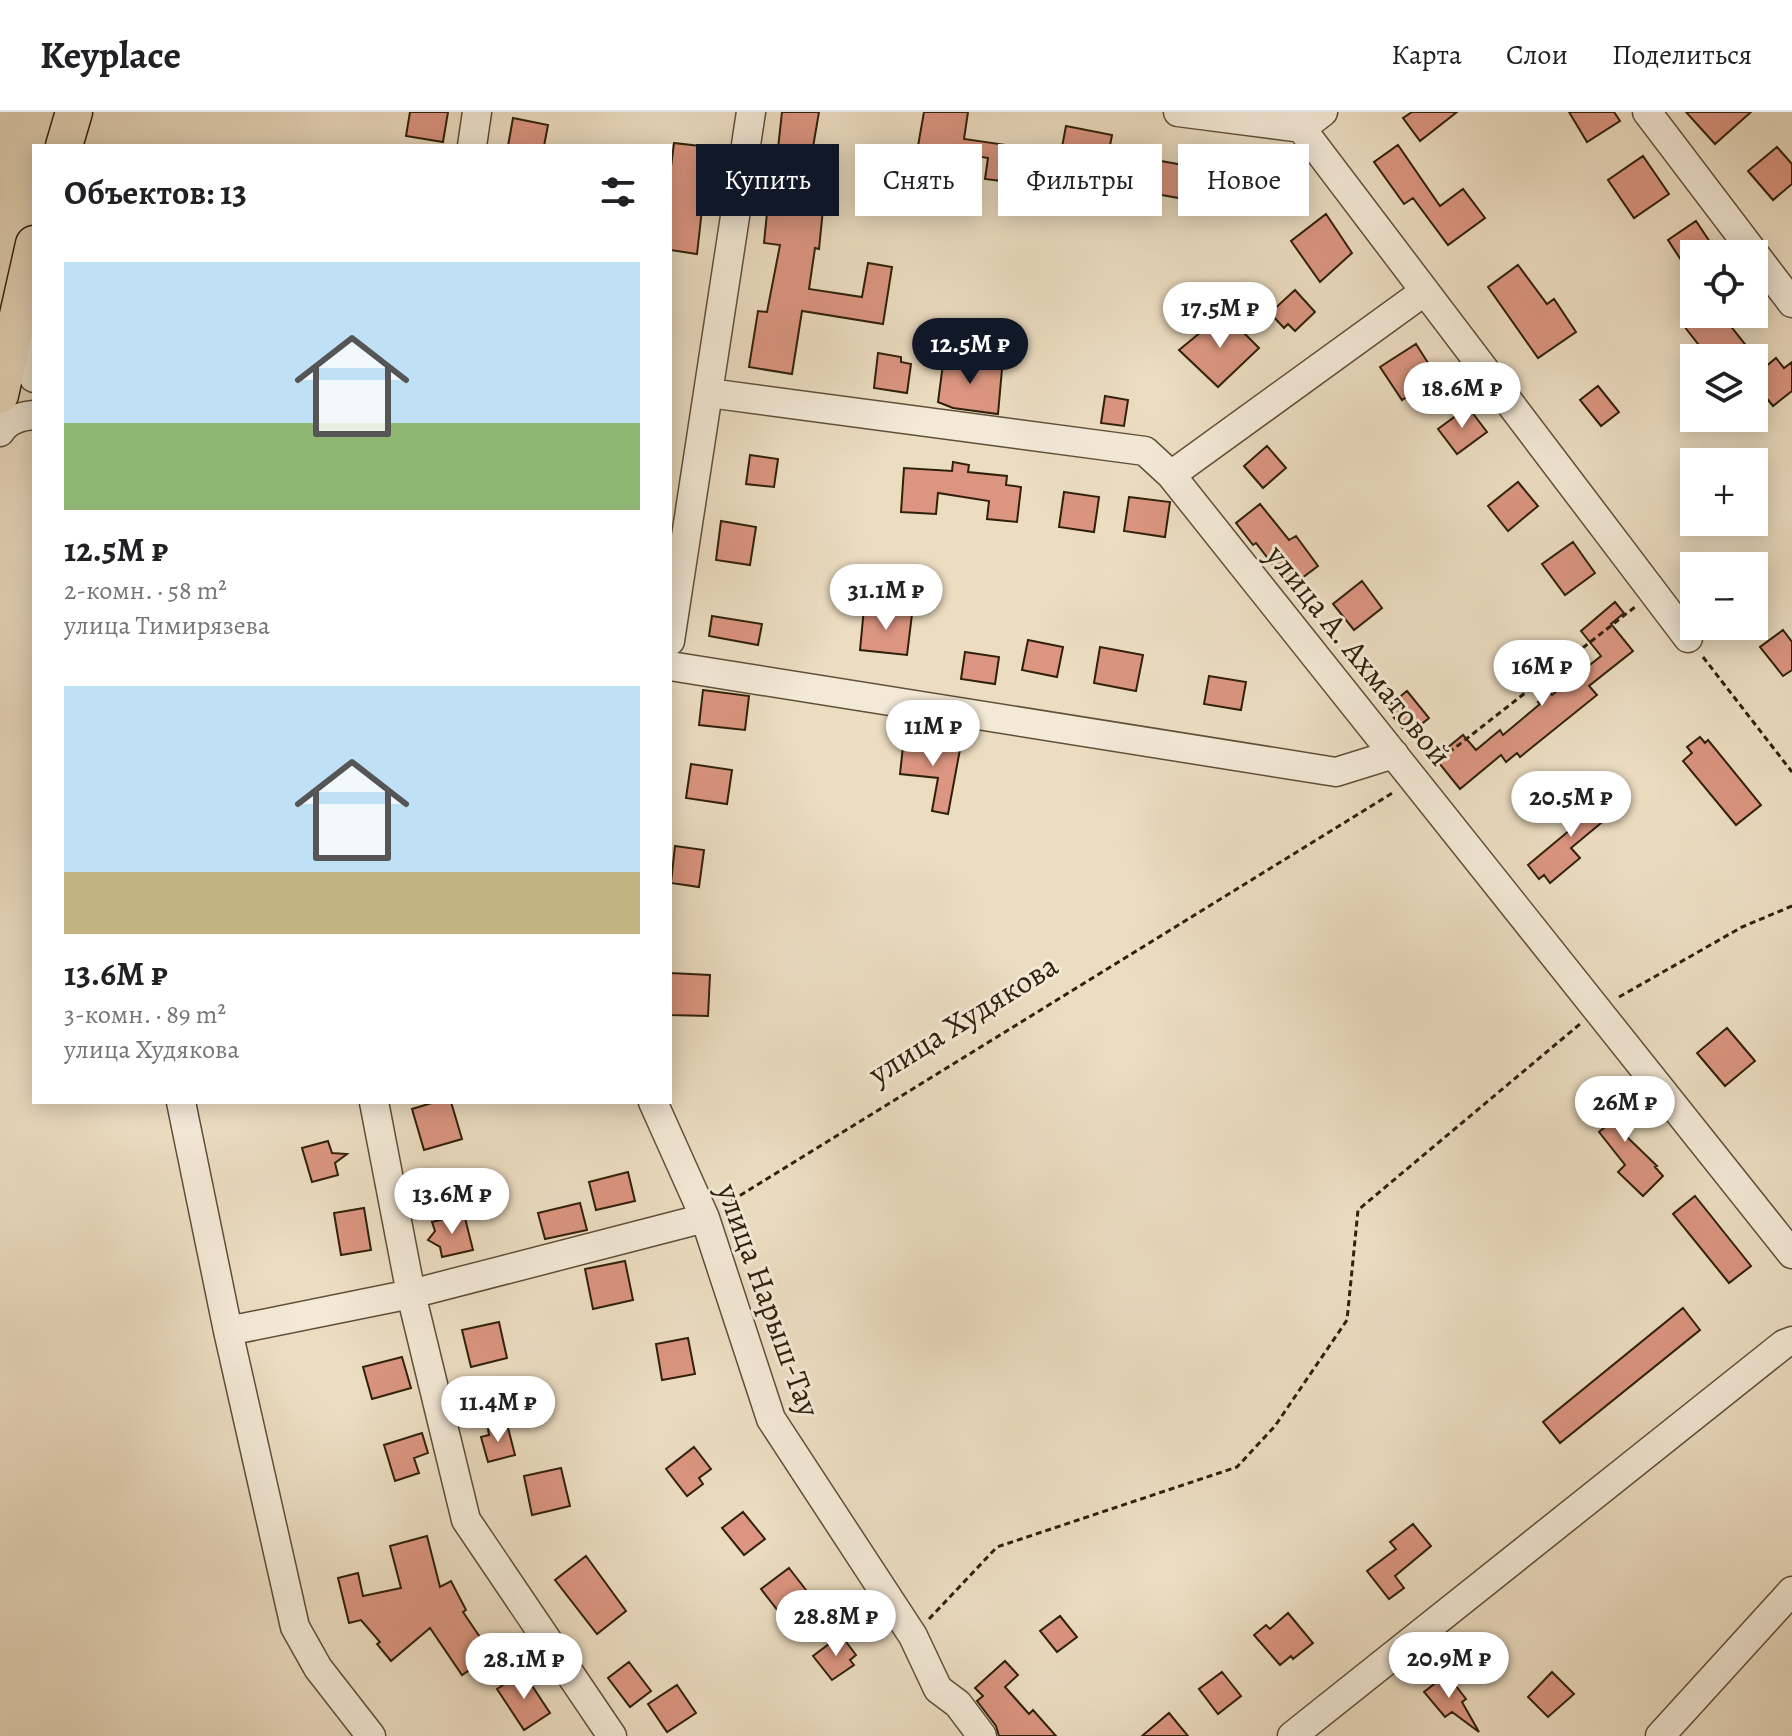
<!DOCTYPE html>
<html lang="ru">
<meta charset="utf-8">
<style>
:root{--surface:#fff;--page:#f2f2f2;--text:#202124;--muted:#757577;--line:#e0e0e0;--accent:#111827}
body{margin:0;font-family:Alegreya,serif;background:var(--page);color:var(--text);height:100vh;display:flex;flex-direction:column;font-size:30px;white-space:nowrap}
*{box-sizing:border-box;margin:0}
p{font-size:26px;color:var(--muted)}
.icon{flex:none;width:44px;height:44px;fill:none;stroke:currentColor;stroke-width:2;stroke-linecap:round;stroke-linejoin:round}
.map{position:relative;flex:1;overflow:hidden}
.details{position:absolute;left:32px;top:32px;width:640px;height:960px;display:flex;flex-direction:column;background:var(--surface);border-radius:0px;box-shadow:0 4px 20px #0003}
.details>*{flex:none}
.top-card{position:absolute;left:696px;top:32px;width:760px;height:72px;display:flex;gap:16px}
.controls{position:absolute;left:1680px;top:128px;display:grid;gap:16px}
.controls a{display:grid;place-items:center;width:88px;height:88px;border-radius:0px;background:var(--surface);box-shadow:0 4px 20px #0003;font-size:40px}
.price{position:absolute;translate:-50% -68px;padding:0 18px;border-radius:28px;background:#fff;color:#222;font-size:26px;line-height:52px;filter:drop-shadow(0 2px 4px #0008)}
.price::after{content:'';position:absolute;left:50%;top:48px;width:24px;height:18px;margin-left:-12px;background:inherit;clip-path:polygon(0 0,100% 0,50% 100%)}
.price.active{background:var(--accent);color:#fff}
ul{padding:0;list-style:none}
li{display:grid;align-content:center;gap:16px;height:424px;padding:0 32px}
li span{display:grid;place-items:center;height:248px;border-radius:0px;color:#555}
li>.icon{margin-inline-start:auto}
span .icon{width:144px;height:144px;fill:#fffc;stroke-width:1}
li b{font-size:34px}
h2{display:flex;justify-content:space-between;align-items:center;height:96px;padding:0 32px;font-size:34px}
.tag{padding:0 28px;border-radius:0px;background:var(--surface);box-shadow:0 4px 20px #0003;font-size:28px;line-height:72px}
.tag.active{background:var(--accent);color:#fff}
header{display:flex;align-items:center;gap:48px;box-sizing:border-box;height:112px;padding:0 40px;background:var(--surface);border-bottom:2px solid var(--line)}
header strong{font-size:38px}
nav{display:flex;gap:44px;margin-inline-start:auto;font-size:28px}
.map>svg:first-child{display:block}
</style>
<header>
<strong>Keyplace</strong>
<nav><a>Карта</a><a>Слои</a><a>Поделиться</a></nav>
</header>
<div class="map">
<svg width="1792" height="1624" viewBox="0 0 1792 1624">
<rect width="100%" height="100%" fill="#ecddc1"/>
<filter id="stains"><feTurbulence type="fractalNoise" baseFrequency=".0025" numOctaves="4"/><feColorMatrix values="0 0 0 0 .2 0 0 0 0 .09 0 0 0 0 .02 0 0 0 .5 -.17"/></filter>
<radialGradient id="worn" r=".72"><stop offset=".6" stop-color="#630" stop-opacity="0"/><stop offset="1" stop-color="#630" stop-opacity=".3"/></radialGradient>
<path fill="#db9580" stroke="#30200b" stroke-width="2" d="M410 0H448L443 30 406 24Z
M782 0H819L813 35 822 36 816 96 823 97 819 137 815 136 809 177 862 185 868 151 892 155 883 212 802 199 792 262 749 255 758 199 767 200 780 133 764 131 768 91H772Z
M924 0H968L964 27 1026 36 1023 54 1028 55 1025 72 985 67 988 46 918 34Z
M1412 0H1457L1420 29 1403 6Z
M1569 0H1614L1620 9 1587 30Z
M1686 0H1751L1715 32Z
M513 6 548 13 544 34H508Z
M1066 14 1112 23 1105 60 1059 51Z
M674 31 709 35 697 142 670 138V63Z
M1398 33 1440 94 1463 77 1485 106 1448 133 1413 86 1404 92 1374 50Z
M1777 35 1792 52V72L1773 88 1748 59Z
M1643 44 1669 82 1634 106 1608 68Z
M1150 47 1189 54 1184 87 1145 80Z
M1230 56 1271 63 1264 100 1224 93Z
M1326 102 1352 141 1320 170 1291 129Z
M1696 109 1718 142H1694V168L1668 128Z
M1518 153 1547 192 1554 187 1576 220 1538 246 1488 175Z
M1295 178 1315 200 1295 219 1288 212 1284 216 1270 201Z
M1224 201 1259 236 1218 275 1179 238Z
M1699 202H1721L1764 256 1776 246 1784 256 1792 250V279L1773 294 1754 271V246H1709L1684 214Z
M1416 232 1437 265 1402 288 1380 255Z
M878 241 901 245V250L911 252 907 281 874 276Z
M944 244 1002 257 998 302 953 296 938 290Z
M1598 274 1619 300 1601 314 1580 288Z
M1105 284 1128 288 1124 314 1101 311Z
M1468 295 1487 320 1457 342 1438 317Z
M1267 334 1286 356 1263 376 1244 354Z
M750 343 778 347 774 375 746 372Z
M953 350 969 353 968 360 1007 364 1006 373 1021 375 1017 410 987 407 989 389 938 381 936 402 901 400 904 356 952 359Z
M1518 370 1538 394 1508 419 1488 394Z
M1064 380 1099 385 1094 420 1059 415Z
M1129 385 1170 390 1165 425 1124 419Z
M1260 392 1289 428 1296 424 1318 454 1290 475 1256 431 1253 433 1236 411Z
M721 409 756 415 750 453 716 448Z
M1573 430 1595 461 1565 483 1542 452Z
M1362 469 1382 496 1354 518 1333 492Z
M1615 490 1624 501 1611 512 1633 539 1589 574 1597 583 1520 645 1517 641 1506 650 1501 643 1460 677 1435 646 1463 623 1476 638 1500 618 1503 623 1540 592 1538 590 1550 581 1552 583 1601 544 1581 519Z
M864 496 912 502 907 543 860 538Z
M712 504 762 512 758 533 709 524Z
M1783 518 1792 530V558L1783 564 1760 535Z
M1028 528 1063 535 1057 565 1022 558Z
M1100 535 1143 543 1136 579 1094 571Z
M965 540 999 545 995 572 961 567Z
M1209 564 1246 570 1241 598 1204 592Z
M703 578 749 584 745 618 699 613Z
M1407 579 1429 606 1408 623 1386 596Z
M1700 625 1705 631 1708 628 1761 693 1736 713 1683 649 1692 641 1687 635Z
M913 628 961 632 948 702 932 699 938 666 900 662 903 634 912 635Z
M691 652 732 658 727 692 686 686Z
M1596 679 1613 701 1571 736 1580 746 1550 771 1544 763 1539 767 1528 753 1576 713 1567 703Z
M675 734 704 738 699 775 671 771Z
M670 861 710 863 708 904 670 903Z
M1727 916 1755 949 1725 974 1697 941Z
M1612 977 1627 996 1623 1000 1634 1014 1624 1022 1657 1054 1655 1055 1663 1064 1643 1084 1618 1060 1625 1053 1599 1020 1605 1015 1590 995Z
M435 990H451L462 1027 424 1038 412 997Z
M328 1029 332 1041 347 1042 335 1051 338 1063 312 1070 302 1036Z
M628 1060 635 1089 596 1098 589 1070Z
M1695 1084 1751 1154 1729 1171 1673 1102Z
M580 1091 587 1118 545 1127 538 1101Z
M364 1096 371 1138 341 1143 334 1101Z
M464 1102 473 1138 442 1145 440 1135 428 1128 435 1119 432 1110Z
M625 1149 633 1188 593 1197 585 1157Z
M1683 1196 1700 1218 1560 1331 1543 1310Z
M499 1210 507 1246 471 1255 462 1218Z
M688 1226 695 1262 662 1268 656 1232Z
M402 1245 411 1276 372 1287 363 1255Z
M507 1312 515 1343 488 1350 481 1325 489 1323 488 1317Z
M422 1321 428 1341 414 1346 419 1361 395 1369 384 1333Z
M694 1335 711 1357 699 1366 703 1372 687 1384 666 1357Z
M561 1356 570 1394 532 1403 524 1364Z
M743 1400 765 1427 744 1443 722 1416Z
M1413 1412 1431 1434 1395 1464 1404 1476 1389 1487 1367 1459 1396 1437 1390 1430Z
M427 1424 440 1475 451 1469 466 1498 463 1500 492 1543 462 1563 430 1516 391 1549 377 1532 380 1530 361 1508 349 1511 338 1466 358 1461 363 1484 401 1476 390 1434Z
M586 1444 626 1499 597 1522 555 1468Z
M789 1456 806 1478 779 1500 761 1477Z
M1288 1501 1313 1531 1293 1547 1291 1544 1280 1553 1254 1523 1266 1513 1270 1517Z
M1060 1504 1077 1525 1057 1540 1040 1519Z
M841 1523 856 1543 850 1548 854 1553 832 1568 813 1544Z
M1005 1549 1018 1563 1005 1575 1029 1602 1033 1598 1056 1624H999L996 1614 977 1589 983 1584 975 1576Z
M629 1550 651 1579 630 1595 608 1566Z
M523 1560 550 1601 524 1618 497 1577Z
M1222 1560 1241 1584 1218 1602 1199 1577Z
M1552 1560 1574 1582 1548 1605 1528 1585Z
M1449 1565 1466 1587 1462 1590 1479 1620 1452 1600 1445 1605 1424 1580 1438 1569 1440 1571Z
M677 1573 696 1601 667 1620 648 1592Z
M1169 1601 1188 1624H1142Z"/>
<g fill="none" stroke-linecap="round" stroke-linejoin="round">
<g stroke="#5f4f38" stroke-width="31">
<path id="minor" d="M1178 0 1302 16 1323 0
M1289 0 1688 526
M1647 0 1792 191
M472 34 477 0
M22 204 34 266
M709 281 1145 339 1171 363 1792 1142
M0 320C7 308 21 304 34 303
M1171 363 1425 179
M670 529 751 0
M670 554 1336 660 1394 642
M181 990 228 1219 295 1515 318 1556 371 1624
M374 990 411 1182 466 1408 612 1624
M653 990 705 1106 771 1307 913 1524 938 1577 958 1592 982 1624
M228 1219 411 1182 705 1106
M1292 1624 1784 1232 1792 1229
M1660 1624 1792 1479"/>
</g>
<g stroke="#30200b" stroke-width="39">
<path id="major" d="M64 34 74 0
M0 283 34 132"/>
</g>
<path stroke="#30200b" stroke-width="3" stroke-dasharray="6 4" stroke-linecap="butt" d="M1703 545 1792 660
M1433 653 1635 495
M1619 885 1742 815 1792 794
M723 1094 1394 680
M929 1507 997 1435 1237 1355 1275 1314 1347 1208 1358 1098 1580 912"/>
<use href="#minor" stroke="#f3e9d7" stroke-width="28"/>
<use href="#major" stroke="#ecddc1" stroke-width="36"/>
</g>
<g text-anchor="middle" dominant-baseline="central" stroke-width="6" stroke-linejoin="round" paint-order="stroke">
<g font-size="32" fill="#30200b" stroke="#f3e9d7">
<text transform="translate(1359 543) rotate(51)">улица А. Ахматовой</text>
<text transform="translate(963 907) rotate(-32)">улица Худякова</text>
<text transform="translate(769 1188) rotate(70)">улица Нарыш-Тау</text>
</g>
</g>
<rect width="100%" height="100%" filter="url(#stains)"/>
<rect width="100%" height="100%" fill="url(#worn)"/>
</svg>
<div class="controls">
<a><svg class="icon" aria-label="locate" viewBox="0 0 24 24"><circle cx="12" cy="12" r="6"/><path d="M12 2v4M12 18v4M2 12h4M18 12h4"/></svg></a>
<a><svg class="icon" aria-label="layers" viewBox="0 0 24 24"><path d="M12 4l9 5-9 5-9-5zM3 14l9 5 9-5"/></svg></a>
<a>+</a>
<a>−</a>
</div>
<b class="price" style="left:1220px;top:238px">17.5M ₽</b>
<b class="price active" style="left:970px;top:274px">12.5M ₽</b>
<b class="price" style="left:1462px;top:318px">18.6M ₽</b>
<b class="price" style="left:886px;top:520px">31.1M ₽</b>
<b class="price" style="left:1542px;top:596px">16M ₽</b>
<b class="price" style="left:933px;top:656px">11M ₽</b>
<b class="price" style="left:1571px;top:727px">20.5M ₽</b>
<b class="price" style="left:1625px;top:1032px">26M ₽</b>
<b class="price" style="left:452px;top:1124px">13.6M ₽</b>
<b class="price" style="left:498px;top:1332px">11.4M ₽</b>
<b class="price" style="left:836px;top:1546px">28.8M ₽</b>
<b class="price" style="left:1449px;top:1588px">20.9M ₽</b>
<b class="price" style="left:524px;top:1589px">28.1M ₽</b>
<div class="top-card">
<a class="tag active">Купить</a>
<a class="tag">Снять</a>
<a class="tag">Фильтры</a>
<a class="tag">Новое</a>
</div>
<section class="details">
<h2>Объектов: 13<svg class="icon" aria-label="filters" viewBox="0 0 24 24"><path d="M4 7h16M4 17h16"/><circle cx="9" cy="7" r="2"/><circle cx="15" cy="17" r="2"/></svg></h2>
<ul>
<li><span style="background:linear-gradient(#bfe0f5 65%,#8fb573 0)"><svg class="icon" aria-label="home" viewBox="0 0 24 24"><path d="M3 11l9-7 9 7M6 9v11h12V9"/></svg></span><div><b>12.5M ₽</b><p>2-комн. · 58 m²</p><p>улица Тимирязева</p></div></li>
<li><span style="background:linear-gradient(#bfe0f5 75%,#c2b280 0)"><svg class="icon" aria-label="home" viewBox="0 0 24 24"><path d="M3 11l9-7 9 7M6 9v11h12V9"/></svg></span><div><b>13.6M ₽</b><p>3-комн. · 89 m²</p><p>улица Худякова</p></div></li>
</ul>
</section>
</div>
